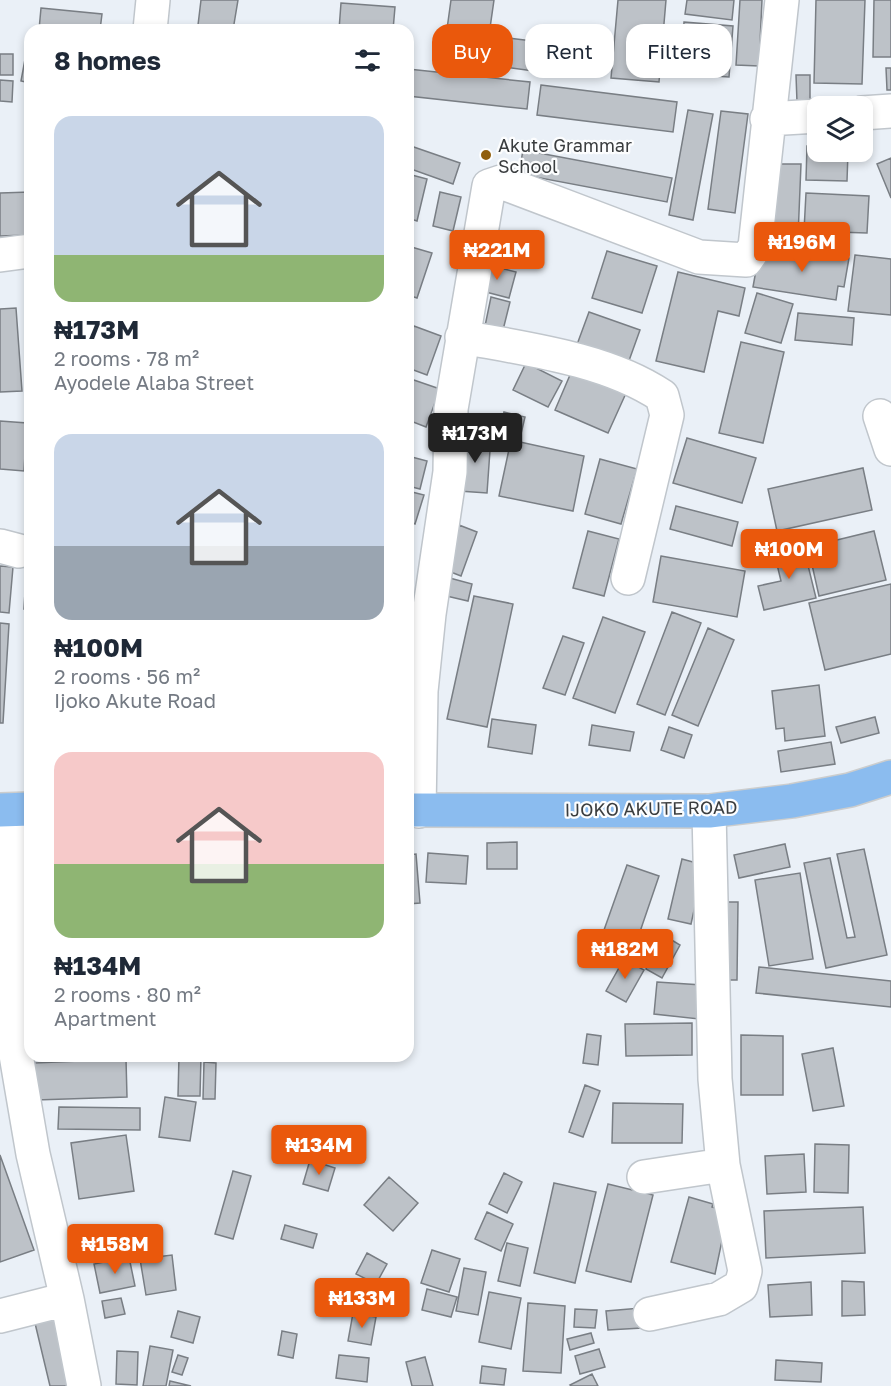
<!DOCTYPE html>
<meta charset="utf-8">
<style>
:root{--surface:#fff;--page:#f2f2f3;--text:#1f2937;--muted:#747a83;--accent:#ea580c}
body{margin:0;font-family:"Golos Text",sans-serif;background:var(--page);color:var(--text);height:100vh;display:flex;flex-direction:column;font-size:22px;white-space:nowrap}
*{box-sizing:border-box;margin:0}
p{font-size:20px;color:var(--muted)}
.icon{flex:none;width:33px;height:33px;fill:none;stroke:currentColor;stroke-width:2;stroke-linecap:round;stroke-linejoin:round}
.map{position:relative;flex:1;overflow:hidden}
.drawer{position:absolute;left:24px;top:24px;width:390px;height:1038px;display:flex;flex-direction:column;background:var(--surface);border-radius:18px;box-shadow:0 3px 9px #0003}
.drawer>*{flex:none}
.top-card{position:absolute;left:432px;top:24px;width:369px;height:54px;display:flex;gap:12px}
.controls{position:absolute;left:807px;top:96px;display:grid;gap:12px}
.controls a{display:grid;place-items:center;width:66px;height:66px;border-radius:12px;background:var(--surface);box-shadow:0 3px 9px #0003;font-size:30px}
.price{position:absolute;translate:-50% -51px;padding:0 14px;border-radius:6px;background:var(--accent);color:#fff;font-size:20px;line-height:39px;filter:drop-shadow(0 2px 3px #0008)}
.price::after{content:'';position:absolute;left:50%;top:36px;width:18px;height:14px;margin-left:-9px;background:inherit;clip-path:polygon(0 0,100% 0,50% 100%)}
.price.active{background:#222;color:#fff}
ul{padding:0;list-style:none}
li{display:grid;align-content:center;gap:12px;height:318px;padding:0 30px}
li span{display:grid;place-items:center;height:186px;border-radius:18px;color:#555}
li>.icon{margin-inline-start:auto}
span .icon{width:108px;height:108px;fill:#fffc;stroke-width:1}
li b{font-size:26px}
h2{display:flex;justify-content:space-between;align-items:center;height:72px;padding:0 30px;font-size:26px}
.tag{padding:0 21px;border-radius:18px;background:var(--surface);box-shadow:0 3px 9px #0003;font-size:21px;line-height:54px}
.tag.active{background:var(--accent);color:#fff}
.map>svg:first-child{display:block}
</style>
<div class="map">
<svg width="891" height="1386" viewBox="0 0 891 1386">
<rect width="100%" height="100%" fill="#eaf0f7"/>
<path fill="#bdc2c8" stroke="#797e84" stroke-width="1.5" d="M201 0H238L233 30 198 25Z
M451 0H494L485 63 443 58Z
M618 0H666L659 82 611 78Z
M687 0H734L732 20 685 14Z
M740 0H762L759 66 736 65Z
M816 0H865L862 84 814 83Z
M874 0H891V57H873Z
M341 3 395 7 393 30H339Z
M41 8 102 14 100 30H39Z
M684 22 733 26 729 77 681 74Z
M294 25 326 28 325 30H293Z
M508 38 574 46 570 76 504 67Z
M0 54H13V75H0Z
M26 54 30 55V83L21 81Z
M886 68H891V90H887Z
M408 69 530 82 527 109 408 96Z
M796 75H810V102H797Z
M0 80 13 81 12 102 0 101Z
M541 85 677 102 673 132 537 115Z
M688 110 713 114 693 220 669 215Z
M721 111 748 114 735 213 708 209Z
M408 145 460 163 453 184 408 168Z
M807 146H818V152H848L847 181 806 180Z
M523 150 672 178 667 202 519 174Z
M891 158V198L877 164Z
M770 164H801L798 237 768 236Z
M408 174 427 179 417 221 408 218Z
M30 192V235L0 236V193Z
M440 192 461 197 453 231 433 226Z
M806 193 869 196 867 233 804 231Z
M408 246 432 253 417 298 408 295Z
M773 246 849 258 844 287 838 286 836 300 753 287 758 259 770 260Z
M607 251 657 266 642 313 592 298Z
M855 255 891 259V315L848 311Z
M485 264 516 272 509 298 478 290Z
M678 272 745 288 739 316 718 311 704 372 656 361Z
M757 293 793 304 781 343 745 333Z
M491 297 510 302 503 330 485 326Z
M16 308 22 391 0 392V309Z
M589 312 640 330 626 369 575 350Z
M798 313 854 318 852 345 795 340Z
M414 326 441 336 427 375 408 368V341Z
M741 342 784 352 763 443 719 433Z
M526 363 562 381 548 407 513 390Z
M573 368 627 391 608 433 555 410Z
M408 378 440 389 426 427 408 420Z
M504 412 525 417 520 438 499 433Z
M0 421 27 423 24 471 0 469Z
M463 435 491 436 487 493 459 491Z
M687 438 756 458 742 503 673 483Z
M511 440 584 456 573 511 499 496Z
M408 456 427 461 420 489 408 486Z
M600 459 637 469 621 524 585 514Z
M863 468 872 510 777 531 768 489Z
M408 491 424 495 415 524 408 521Z
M676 506 738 522 732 546 670 529Z
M459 525 477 532 461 576 443 569Z
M588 531 619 539 604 596 573 588Z
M874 531 886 580 819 596 808 547Z
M803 545 816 598 764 610 758 586 781 581 774 552Z
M661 556 745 571 737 617 653 602Z
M0 566 13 567 9 613 0 612Z
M446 577 472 584 468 601 442 595Z
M891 584V654L825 670 809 603Z
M25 592H30V609H24Z
M474 596 513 604 487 727 447 719Z
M672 612 701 623 665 715 637 704Z
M603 617 645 632 615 713 573 698Z
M0 623 9 624 3 723H0Z
M708 628 734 640 698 726 672 715Z
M563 636 584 643 565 695 543 688Z
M819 685 825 736 785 741 784 728 776 729 772 691Z
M875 717 879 733 841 743 836 727Z
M492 719 536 725 532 754 488 747Z
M592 725 634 732 630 751 589 745Z
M669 727 692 735 684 758 661 750Z
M831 742 835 764 781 772 778 751Z
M517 842V869H487V843Z
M785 844 790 867 739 878 734 855Z
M864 849 887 955 826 968 804 863 830 858 847 938 855 937 837 854Z
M428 853 468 856 466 884 426 882Z
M416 854 420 903 408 904V855Z
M682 859 704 865 691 924 668 919Z
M627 865 659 876 631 958 598 947Z
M800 873 813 959 769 966 755 880Z
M717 902H738L737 980H716Z
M665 936 680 945 662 978 646 969Z
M624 959 644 970 626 1002 606 991Z
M759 967 891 981V1007L756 993Z
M657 982 702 985 699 1019 654 1014Z
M692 1023V1055L626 1056 625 1024Z
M587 1034 601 1036 598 1065 583 1063Z
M741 1035 783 1036V1095H741Z
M833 1048 844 1106 813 1111 802 1054Z
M179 1056H201L200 1096H178Z
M126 1059 127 1097 36 1100 34 1063Z
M204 1062 216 1063 215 1099H203Z
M585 1085 600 1091 583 1137 569 1132Z
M165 1097 196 1102 190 1141 159 1137Z
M613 1103 683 1104 682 1143H612Z
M59 1107 140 1108V1130L58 1129Z
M126 1135 134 1191 79 1199 71 1143Z
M815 1144 849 1145 848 1193 814 1192Z
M804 1154 806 1192 767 1194 765 1156Z
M0 1155 34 1250 0 1262Z
M310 1160 335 1168 328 1191 303 1184Z
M233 1171 251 1176 233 1239 215 1234Z
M504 1173 522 1182 507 1213 489 1204Z
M389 1177 418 1203 393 1231 364 1205Z
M554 1183 596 1192 575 1283 534 1273Z
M608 1184 653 1195 631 1282 586 1271Z
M689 1197 713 1204 712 1207 728 1212 715 1274 671 1262Z
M863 1207 865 1253 766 1258 764 1211Z
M487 1212 513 1224 501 1251 475 1239Z
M285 1225 317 1234 313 1248 281 1239Z
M507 1243 528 1248 520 1286 498 1281Z
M432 1250 460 1259 449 1292 421 1283Z
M367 1253 387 1264 376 1284 356 1274Z
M172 1255 176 1290 146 1295 140 1259Z
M129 1257 135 1286 100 1293 94 1264Z
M464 1268 486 1272 478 1315 456 1311Z
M842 1281 864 1282 865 1315 842 1316Z
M811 1282 812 1315 770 1317 768 1285Z
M427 1289 457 1297 451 1317 422 1310Z
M489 1292 521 1298 511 1349 479 1342Z
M121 1298 125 1314 105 1318 102 1301Z
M528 1303 565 1306 561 1373 523 1371Z
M641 1308 642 1328 608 1330 606 1311Z
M575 1309 597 1310 595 1328 574 1327Z
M178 1311 200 1317 193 1343 171 1337Z
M62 1313 79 1386H50L34 1319Z
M353 1313 376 1317 371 1345 348 1341Z
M282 1331 297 1334 293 1358 278 1355Z
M591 1333 594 1343 570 1350 567 1339Z
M150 1346 173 1350 166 1386H143Z
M599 1349 605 1367 580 1374 575 1356Z
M117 1351 138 1352 137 1385 116 1384Z
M178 1355 188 1358 182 1375 172 1372Z
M339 1355 369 1358 367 1382 336 1378Z
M425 1357 433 1386H412L406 1362Z
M776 1360 822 1363 821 1382 775 1380Z
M482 1366 506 1369 504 1385 480 1383Z
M592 1374 598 1386H571L570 1385Z
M170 1381 191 1386H169Z"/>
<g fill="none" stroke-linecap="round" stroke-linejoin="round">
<g stroke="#c0c6cc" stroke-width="36">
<path id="minor" d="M150 30 153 0
M862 113 891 111
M767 119 818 116
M0 255 30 251
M462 337C527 349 607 359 662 396L667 415 628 578
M880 416 891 449
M0 546 19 551
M419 811 421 691 429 614 450 472 451 409 489 186 501 182 699 257 746 260 755 247 782 0
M644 1177 723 1165
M67 1299 84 1386
M650 1314 719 1299 741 1286 745 1271 723 1165 715 1079 709 811
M0 1316 67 1299 33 1154 14 1043 13 810"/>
</g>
<g stroke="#cccdcd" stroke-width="36">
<path id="major" d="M0 810 30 809
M408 810 709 811 792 801 850 790 891 777"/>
</g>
<use href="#minor" stroke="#fff" stroke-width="33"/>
<use href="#major" stroke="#8bbcef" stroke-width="33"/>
</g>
<circle fill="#905e0c" stroke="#fcfdfe" stroke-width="2" cx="486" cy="155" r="6"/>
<g text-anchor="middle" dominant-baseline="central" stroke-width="4.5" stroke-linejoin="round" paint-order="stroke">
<g font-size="18" fill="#3a3d3f" stroke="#fcfdfe" text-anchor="start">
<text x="498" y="145">Akute Grammar<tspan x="498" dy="21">School</tspan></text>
</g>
<g font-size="18" fill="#3a3d3f" stroke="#fcfdfe">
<text transform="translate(651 808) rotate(-1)">IJOKO AKUTE ROAD</text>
</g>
</g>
</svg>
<div class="controls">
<a><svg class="icon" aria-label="layers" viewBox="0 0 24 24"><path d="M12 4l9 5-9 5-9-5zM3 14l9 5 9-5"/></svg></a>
</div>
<b class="price" style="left:802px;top:273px">₦196M</b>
<b class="price" style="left:497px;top:281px">₦221M</b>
<b class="price active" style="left:475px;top:464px">₦173M</b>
<b class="price" style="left:789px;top:580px">₦100M</b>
<b class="price" style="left:625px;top:980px">₦182M</b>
<b class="price" style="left:319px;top:1176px">₦134M</b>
<b class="price" style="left:115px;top:1275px">₦158M</b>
<b class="price" style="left:362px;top:1329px">₦133M</b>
<div class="top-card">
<a class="tag active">Buy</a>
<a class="tag">Rent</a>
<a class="tag">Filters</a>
</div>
<section class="drawer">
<h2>8 homes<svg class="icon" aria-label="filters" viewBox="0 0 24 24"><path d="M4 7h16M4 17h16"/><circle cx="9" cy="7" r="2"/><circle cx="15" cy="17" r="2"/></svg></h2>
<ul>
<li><span style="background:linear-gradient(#c9d6e8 75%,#8fb573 0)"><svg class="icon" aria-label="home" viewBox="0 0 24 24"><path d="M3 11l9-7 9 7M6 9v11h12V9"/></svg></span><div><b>₦173M</b><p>2 rooms · 78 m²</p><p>Ayodele Alaba Street</p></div></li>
<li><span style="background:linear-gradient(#c9d6e8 60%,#9aa5b1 0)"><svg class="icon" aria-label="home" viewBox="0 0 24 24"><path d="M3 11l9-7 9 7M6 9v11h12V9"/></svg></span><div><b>₦100M</b><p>2 rooms · 56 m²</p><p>Ijoko Akute Road</p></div></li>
<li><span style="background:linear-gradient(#f6c9c9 60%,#8fb573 0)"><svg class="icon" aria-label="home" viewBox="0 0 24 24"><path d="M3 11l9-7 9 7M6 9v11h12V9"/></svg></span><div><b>₦134M</b><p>2 rooms · 80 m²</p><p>Apartment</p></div></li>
</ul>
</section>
</div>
